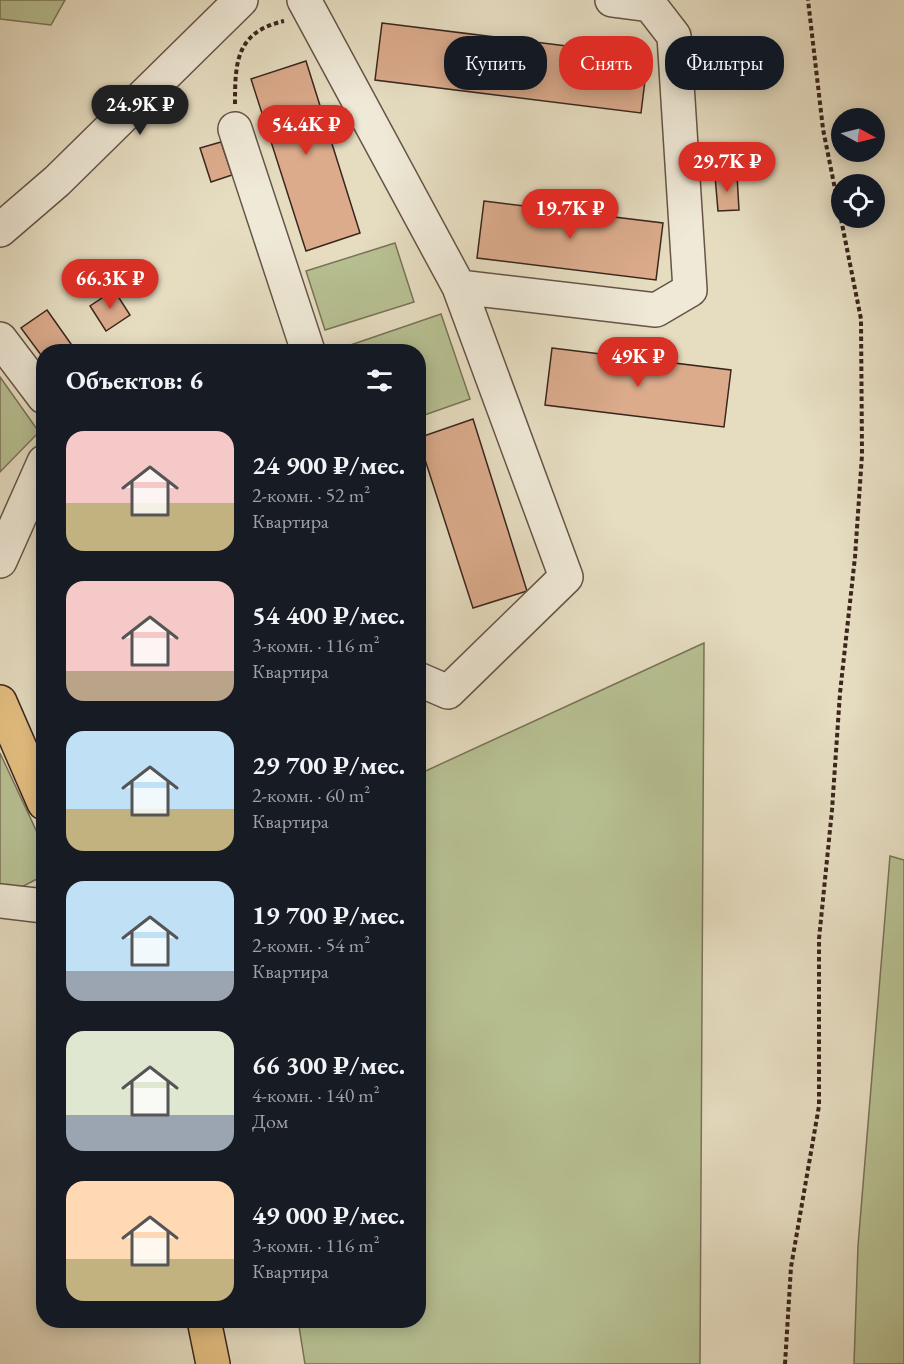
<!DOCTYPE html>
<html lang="ru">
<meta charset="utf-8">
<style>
:root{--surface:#171b24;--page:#20242c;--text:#f1f3f6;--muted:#9ea1a6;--accent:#d93025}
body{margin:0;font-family:"EB Garamond",serif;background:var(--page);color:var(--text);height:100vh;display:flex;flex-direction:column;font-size:22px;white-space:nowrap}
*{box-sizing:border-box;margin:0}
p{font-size:20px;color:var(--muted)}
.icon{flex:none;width:33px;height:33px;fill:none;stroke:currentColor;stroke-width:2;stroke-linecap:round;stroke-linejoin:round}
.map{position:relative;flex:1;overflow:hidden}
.side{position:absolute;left:36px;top:344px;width:390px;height:984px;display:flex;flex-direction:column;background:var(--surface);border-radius:24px;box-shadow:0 3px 15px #0003}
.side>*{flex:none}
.hud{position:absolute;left:444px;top:36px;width:369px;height:54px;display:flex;gap:12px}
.needle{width:39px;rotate:97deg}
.fabs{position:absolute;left:831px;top:108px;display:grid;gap:12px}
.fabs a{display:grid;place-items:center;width:54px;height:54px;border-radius:50%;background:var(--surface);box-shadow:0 3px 15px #0003;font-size:30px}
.price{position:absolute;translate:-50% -51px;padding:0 14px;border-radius:21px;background:var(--accent);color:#fff;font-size:20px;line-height:39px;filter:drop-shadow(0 2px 3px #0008)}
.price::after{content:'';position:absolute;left:50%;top:36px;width:18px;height:14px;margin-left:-9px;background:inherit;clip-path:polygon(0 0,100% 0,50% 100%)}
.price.current{background:#222;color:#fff}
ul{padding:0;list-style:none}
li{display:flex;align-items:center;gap:18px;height:150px;padding:0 30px}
li span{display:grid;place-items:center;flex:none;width:168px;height:120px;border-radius:18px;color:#555}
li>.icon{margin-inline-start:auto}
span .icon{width:72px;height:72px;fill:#fffc;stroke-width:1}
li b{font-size:26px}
h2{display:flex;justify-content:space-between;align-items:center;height:72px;padding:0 30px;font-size:26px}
.tag{padding:0 21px;border-radius:24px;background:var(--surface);box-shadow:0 3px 15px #0003;font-size:21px;line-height:54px}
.tag.current{background:var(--accent);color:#fff}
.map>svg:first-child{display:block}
</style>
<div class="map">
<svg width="904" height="1364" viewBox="0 0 904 1364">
<rect width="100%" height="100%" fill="#e6ddc1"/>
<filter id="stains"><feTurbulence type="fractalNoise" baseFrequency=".00333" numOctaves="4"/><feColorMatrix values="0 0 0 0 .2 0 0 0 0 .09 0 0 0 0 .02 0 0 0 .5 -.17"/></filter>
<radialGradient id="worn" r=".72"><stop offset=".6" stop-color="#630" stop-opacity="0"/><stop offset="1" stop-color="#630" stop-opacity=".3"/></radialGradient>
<path fill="#b7c092" stroke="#797358" stroke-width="1.5" d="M0 0H65L51 25 0 19Z
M395 243 414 302 325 330 306 271Z
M441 314 470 399 419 417 418 351H333Z
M0 377 39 432 0 472Z
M704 643 700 1364H305L298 1320H418L419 774Z
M0 753 42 843 39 878 12 892 0 889Z
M890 856 904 860V1364H854L858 1246Z"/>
<path fill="#dbab8c" stroke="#3b261e" stroke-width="1.5" d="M382 23 648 56 641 113 375 80Z
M306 61 360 233 306 251 251 79Z
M221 142 232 175 211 182 200 148Z
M737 175 739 210 718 211 715 176Z
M484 201 663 223 656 280 477 258Z
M114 290 130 315 106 331 90 306Z
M47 310 76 351H44V359L21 328Z
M552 348 731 370 724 427 545 405Z
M473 419 527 591 473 608 418 438Z"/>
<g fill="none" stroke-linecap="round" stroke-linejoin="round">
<g stroke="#665447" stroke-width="36">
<path id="minor" d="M304 0 459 287 566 577 448 692 418 679
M235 129 308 351
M0 230 57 181 241 0
M459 287 656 310 690 290 674 36 650 5 612 0
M0 339 44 397
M0 561 44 462
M0 901 44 906"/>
</g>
<g stroke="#3b261e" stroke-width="36">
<path id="highway" d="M0 702 44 803
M204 1320 213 1364"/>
</g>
<path stroke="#3b261e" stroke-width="4" stroke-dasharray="4.5 3" stroke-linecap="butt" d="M235 104C235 62 236 32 284 21
M785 1364 791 1267 819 1106V939L832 810 840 693 855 557 862 455 861 319 823 129 808 0"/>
<use href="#minor" stroke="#efe9d7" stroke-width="33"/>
<use href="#highway" stroke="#e3be80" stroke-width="33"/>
</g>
<rect width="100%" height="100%" filter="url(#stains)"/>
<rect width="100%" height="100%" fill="url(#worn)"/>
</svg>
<div class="fabs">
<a><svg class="needle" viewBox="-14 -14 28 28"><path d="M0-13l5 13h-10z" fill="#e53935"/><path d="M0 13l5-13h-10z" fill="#9ea1a6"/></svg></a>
<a><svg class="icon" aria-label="locate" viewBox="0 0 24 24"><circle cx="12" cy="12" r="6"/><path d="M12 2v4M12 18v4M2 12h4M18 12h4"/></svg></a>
</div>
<b class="price current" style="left:140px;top:136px">24.9K ₽</b>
<b class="price" style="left:306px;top:156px">54.4K ₽</b>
<b class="price" style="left:727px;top:193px">29.7K ₽</b>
<b class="price" style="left:570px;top:240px">19.7K ₽</b>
<b class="price" style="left:110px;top:310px">66.3K ₽</b>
<b class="price" style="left:638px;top:388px">49K ₽</b>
<div class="hud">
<a class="tag">Купить</a>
<a class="tag current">Снять</a>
<a class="tag">Фильтры</a>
</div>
<section class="side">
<h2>Объектов: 6<svg class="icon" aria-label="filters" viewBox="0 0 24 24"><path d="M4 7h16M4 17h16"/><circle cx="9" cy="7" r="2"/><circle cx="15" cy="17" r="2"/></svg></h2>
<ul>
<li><span style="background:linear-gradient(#f6c9c9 60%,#c2b280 0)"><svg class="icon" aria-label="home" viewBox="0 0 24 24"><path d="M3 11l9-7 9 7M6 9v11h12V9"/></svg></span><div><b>24 900 ₽/мес.</b><p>2-комн. · 52 m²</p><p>Квартира</p></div></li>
<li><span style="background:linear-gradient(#f6c9c9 75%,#b9a48a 0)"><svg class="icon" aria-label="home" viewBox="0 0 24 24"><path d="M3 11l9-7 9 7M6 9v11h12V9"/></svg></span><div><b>54 400 ₽/мес.</b><p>3-комн. · 116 m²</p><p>Квартира</p></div></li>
<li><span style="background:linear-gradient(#bfe0f5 65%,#c2b280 0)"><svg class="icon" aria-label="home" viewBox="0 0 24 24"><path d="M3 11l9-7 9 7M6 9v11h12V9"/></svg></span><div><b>29 700 ₽/мес.</b><p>2-комн. · 60 m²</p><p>Квартира</p></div></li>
<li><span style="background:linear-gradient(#bfe0f5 75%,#9aa5b1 0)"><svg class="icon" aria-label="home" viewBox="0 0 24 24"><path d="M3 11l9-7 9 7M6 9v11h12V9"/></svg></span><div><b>19 700 ₽/мес.</b><p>2-комн. · 54 m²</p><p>Квартира</p></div></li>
<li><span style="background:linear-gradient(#dfe7d0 70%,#9aa5b1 0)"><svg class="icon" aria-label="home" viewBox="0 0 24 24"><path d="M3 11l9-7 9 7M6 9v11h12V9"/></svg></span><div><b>66 300 ₽/мес.</b><p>4-комн. · 140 m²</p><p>Дом</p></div></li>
<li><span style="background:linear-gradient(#ffd9b3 65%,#c2b280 0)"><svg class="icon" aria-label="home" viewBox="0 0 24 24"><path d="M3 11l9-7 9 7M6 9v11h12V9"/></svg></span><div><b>49 000 ₽/мес.</b><p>3-комн. · 116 m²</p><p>Квартира</p></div></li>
</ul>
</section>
</div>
